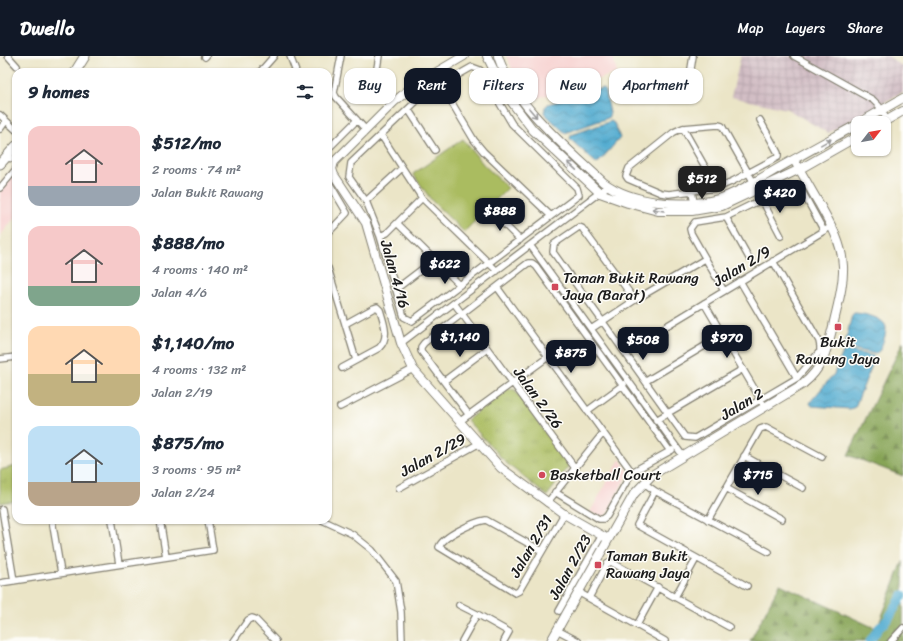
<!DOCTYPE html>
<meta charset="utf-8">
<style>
:root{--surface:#fff;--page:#f6f6f7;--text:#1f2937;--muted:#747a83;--accent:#111827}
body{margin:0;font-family:Sriracha,sans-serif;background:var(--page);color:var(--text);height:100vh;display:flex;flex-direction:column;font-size:15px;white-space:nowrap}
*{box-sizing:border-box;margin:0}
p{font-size:13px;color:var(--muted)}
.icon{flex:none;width:22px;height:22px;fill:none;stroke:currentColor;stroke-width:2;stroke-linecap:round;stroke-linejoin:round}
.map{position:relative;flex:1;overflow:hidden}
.drawer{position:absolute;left:12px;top:12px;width:320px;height:456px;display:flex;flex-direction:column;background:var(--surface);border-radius:12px;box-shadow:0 1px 3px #0004}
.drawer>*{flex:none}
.hud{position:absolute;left:344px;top:12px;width:380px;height:36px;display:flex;gap:8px}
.needle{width:26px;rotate:59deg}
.buttons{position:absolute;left:851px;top:60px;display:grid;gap:8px}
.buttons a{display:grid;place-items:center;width:40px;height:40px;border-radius:8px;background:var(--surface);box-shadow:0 1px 3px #0004;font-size:20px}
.price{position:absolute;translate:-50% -34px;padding:0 9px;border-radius:8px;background:var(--accent);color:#fff;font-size:13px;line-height:26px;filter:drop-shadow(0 1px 2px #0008)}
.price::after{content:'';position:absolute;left:50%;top:24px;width:12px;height:9px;margin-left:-6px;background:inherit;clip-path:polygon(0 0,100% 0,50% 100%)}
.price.current{background:#222;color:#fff}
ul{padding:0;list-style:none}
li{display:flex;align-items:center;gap:12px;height:100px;padding:0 16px}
li span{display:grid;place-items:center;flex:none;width:112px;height:80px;border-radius:12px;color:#555}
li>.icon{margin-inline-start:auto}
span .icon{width:48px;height:48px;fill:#fffc;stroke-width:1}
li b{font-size:17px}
h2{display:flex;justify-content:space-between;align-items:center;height:48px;padding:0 16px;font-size:17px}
.tag{padding:0 14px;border-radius:12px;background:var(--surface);box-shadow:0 1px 3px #0004;font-size:14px;line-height:36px}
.tag.current{background:var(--accent);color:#fff}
header{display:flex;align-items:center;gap:24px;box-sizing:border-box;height:56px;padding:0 20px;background:var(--accent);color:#fff}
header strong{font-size:19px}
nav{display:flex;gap:22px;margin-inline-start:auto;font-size:14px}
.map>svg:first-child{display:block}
</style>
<header>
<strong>Dwello</strong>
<nav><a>Map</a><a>Layers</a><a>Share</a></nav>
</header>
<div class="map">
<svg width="903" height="585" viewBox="0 0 903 585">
<defs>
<pattern id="industrial-grid" width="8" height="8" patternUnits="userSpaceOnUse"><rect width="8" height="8" fill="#d2bec5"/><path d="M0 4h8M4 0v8" fill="none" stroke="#b4a3a9"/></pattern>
<pattern id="forest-firs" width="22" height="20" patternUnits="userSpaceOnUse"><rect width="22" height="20" fill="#87a456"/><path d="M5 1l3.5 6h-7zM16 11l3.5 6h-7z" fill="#6e8546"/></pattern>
<pattern id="park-tufts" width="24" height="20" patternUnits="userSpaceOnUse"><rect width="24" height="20" fill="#aabc60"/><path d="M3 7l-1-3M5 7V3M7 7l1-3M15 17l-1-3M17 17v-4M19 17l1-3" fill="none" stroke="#92a153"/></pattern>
<pattern id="water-waves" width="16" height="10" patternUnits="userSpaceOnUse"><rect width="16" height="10" fill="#52acd0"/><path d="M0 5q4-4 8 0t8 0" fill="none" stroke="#438ba8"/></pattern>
</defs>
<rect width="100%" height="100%" fill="#fdfcf7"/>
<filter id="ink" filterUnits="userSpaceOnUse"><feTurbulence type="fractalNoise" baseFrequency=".025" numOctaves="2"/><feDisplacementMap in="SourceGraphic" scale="8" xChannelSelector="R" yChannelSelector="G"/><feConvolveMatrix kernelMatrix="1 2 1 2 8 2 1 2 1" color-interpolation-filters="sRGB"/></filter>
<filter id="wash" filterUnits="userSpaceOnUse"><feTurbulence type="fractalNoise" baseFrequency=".012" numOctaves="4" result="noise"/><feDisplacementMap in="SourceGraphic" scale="16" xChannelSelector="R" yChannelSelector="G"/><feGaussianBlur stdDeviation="0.9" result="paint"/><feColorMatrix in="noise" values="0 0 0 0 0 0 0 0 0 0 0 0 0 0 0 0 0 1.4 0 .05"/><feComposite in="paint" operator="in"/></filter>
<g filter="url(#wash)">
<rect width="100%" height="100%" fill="#ebe5c7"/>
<path fill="#f7d0cf" d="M506 0H613L617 17 528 45Z
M16 109V160L0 180V128Z
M620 403 629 416 606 459 603 461 590 456Z"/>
<path fill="url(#industrial-grid)" d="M741 0H888L903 11V36L828 77 787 53 731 41Z"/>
<path fill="#aabc60" stroke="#636c3e" d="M463 83 483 108 508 132 464 176 432 145 413 118Z"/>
<path fill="url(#forest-firs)" stroke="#526039" d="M903 286V420L848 399Z
M903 505V585H750L780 528 877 573Z"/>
<path fill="url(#park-tufts)" stroke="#636c3e" d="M508 332 515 334 569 410 547 440 505 406 467 364Z
M16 410V445L0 447V414Z"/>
<path fill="url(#water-waves)" stroke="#376476" d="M603 32 605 34 610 57 608 62 565 77 544 57 545 51 548 48Z
M611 65 614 67 620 82 599 106 596 107 570 83 571 79Z
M854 257C862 257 887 262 886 273 886 280 882 288 880 294L875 298 848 292 845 287 852 259Z
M845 294 873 300 875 302 855 351 850 353 812 350 810 348 811 345 834 318 843 296Z"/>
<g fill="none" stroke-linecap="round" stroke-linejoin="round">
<path stroke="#52acd0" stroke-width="9" d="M870 585 878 573 888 563 903 539"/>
</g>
</g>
<g filter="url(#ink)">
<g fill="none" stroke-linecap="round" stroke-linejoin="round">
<g stroke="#848072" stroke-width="8">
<path id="street" d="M8 0 17 10
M290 0 296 16
M341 0 334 37 336 41 366 74
M379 0 375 25 394 46
M794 0 873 44 879 50 887 64
M205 1 206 0
M472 11 480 14 512 68 577 132 579 139 412 265 404 261 380 180 366 145 349 121 351 107 423 39Z
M260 16 274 0
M434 17 474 84 484 96 551 160
M687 38 693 0
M408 53 435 94
M0 59 16 74
M683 72 717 132
M0 73 6 65
M381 79 422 142 497 215
M328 93 357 64
M6 102 16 103
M328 125 347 157 328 177
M0 132 16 113
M692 135 717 132 733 125 778 101V97L760 64
M762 144 781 180
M366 145 402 112
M694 147 692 135 669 138 661 137 628 123 626 120 629 112 674 76 683 72 718 69 722 70 754 127
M492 156 520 184
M726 161 749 202
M397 167 460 229
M380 180 387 177 422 142
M530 189 683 400
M328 212 356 304
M740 225 797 322
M497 231 632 416
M396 233 434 204
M724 235 691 177 690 173 695 166 726 161 787 131C793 130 797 132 802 135L824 175
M635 244 582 172 579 171 554 188 553 196 685 381 695 382 797 322 820 295V290L819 285 773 205
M454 247 575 412
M704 247 765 351
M591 273 635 244 705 203
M401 287 608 130
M625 295 832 170
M0 303 16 301
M342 312 379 292C390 282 384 267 380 254L377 251 374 252 345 268
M444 325 487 293
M646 325 723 279
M340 351 413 313
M587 355 624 328
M469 359 421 295V291L424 287 528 207H532L536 210 670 395
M656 364 743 313
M459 366 548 301
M744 400 803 432
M644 427 655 435 769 496
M399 432 478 388
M726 432 782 463
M655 435 637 469 747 530
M555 436 599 463H603L607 460 632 416 672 394
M547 447 603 377
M2 453 14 525
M52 464 61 517
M112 464 119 508
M160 464 166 501
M322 464 352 478 372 494 396 525 401 556 402 585
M708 464 760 373 766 371 822 401
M542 495 486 464C474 466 443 480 439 491L515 537 519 535 564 458
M0 527 213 494 208 464
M578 536 665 585
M675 541 696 503
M589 542 607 508 611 506 729 571
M459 549 477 558
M559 555 602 479
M637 569 658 531
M557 574 578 585
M233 585 248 564 252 562 255 563 276 585
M462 585 477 558 509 576 504 585
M891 585 903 572"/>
</g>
<g stroke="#848072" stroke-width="10">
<path id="secondary" d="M464 0 413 30 394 46 334 106 332 113 334 119 366 167 401 287 413 313 501 412 564 458 608 483
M487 0 505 37 523 61 533 74 600 137 628 147 658 155H692L722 150 800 113 858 80
M498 0C513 48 567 92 603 126 632 148 683 152 718 143 736 138 754 126 770 117 799 100 829 84 858 68
M859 67 903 42
M882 67 903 55
M551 585 634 438 652 419 803 328C823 312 827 294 833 270 837 251 844 230 843 210 842 187 831 169 820 149 811 134 803 119 794 104"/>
</g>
<g stroke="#848072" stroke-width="11">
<path id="primary" d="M75 16 85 0
M0 108 16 90"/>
</g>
<use href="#street" stroke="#fff" stroke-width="5.5"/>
<use href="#secondary" stroke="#fff" stroke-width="8"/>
<use href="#primary" stroke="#fff" stroke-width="9"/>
</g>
<defs><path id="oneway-shaft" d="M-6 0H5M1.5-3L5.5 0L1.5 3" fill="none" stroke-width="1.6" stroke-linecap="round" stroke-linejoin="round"/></defs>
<g stroke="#999">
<use href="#oneway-shaft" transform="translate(533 57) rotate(50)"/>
<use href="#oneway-shaft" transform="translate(826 86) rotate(-29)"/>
<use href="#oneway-shaft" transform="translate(572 110) rotate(-137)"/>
<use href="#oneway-shaft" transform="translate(658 154) rotate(-170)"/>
</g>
</g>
<g fill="#d1495b" stroke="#fdfcf7" stroke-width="1.5">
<rect x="551" y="227" width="8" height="8" rx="2"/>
<rect x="834" y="267" width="8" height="8" rx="2"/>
<circle cx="542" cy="419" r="4"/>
<rect x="594" y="505" width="8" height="8" rx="2"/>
</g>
<g text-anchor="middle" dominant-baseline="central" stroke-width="3" stroke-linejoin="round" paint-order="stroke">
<g font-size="15" fill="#1c1c1c" stroke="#fdfcf7">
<text transform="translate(742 210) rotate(-31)">Jalan 2/9</text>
<text transform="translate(395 218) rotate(74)">Jalan 4/16</text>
<text transform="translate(538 342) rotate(54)">Jalan 2/26</text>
<text transform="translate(742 348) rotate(-31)">Jalan 2</text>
<text transform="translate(433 399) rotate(-29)">Jalan 2/29</text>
<text transform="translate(531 490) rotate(-60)">Jalan 2/31</text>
<text transform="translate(570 511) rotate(-61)">Jalan 2/23</text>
</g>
<g font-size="15" fill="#1c1c1c" stroke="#fdfcf7" text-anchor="start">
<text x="563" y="222">Taman Bukit Rawang<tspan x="563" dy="17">Jaya (Barat)</tspan></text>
<text x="838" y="286" text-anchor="middle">Bukit<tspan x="838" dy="17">Rawang Jaya</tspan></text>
<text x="550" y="419">Basketball Court</text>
<text x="606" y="500">Taman Bukit<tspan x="606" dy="17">Rawang Jaya</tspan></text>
</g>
</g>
</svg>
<div class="buttons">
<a><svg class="needle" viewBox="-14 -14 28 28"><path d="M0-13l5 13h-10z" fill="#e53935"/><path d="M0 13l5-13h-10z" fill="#747a83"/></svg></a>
</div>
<b class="price current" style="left:702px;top:144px">$512</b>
<b class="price" style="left:780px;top:158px">$420</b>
<b class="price" style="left:500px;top:176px">$888</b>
<b class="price" style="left:445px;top:229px">$622</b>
<b class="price" style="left:460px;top:302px">$1,140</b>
<b class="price" style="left:727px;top:303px">$970</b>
<b class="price" style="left:643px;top:305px">$508</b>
<b class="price" style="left:571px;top:318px">$875</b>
<b class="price" style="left:758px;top:440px">$715</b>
<div class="hud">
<a class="tag">Buy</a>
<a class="tag current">Rent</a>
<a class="tag">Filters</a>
<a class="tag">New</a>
<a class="tag">Apartment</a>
</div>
<section class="drawer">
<h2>9 homes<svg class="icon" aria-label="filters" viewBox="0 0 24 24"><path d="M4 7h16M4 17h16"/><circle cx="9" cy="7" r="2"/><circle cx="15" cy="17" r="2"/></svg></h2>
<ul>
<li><span style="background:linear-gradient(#f6c9c9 75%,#9aa5b1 0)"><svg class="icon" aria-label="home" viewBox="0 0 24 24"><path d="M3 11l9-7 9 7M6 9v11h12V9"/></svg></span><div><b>$512/mo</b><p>2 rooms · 74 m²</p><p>Jalan Bukit Rawang</p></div></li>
<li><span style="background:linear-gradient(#f6c9c9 75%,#7fa58c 0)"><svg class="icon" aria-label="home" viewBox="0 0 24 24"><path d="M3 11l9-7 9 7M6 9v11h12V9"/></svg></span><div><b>$888/mo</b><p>4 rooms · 140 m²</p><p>Jalan 4/6</p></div></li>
<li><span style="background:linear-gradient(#ffd9b3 60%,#c2b280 0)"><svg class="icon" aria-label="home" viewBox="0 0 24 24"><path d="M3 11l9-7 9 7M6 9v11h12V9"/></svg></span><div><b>$1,140/mo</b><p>4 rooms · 132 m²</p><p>Jalan 2/19</p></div></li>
<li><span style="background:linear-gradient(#bfe0f5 70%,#b9a48a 0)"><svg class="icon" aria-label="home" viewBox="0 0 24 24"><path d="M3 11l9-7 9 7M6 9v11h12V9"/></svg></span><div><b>$875/mo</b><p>3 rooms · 95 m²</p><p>Jalan 2/24</p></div></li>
</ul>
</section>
</div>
